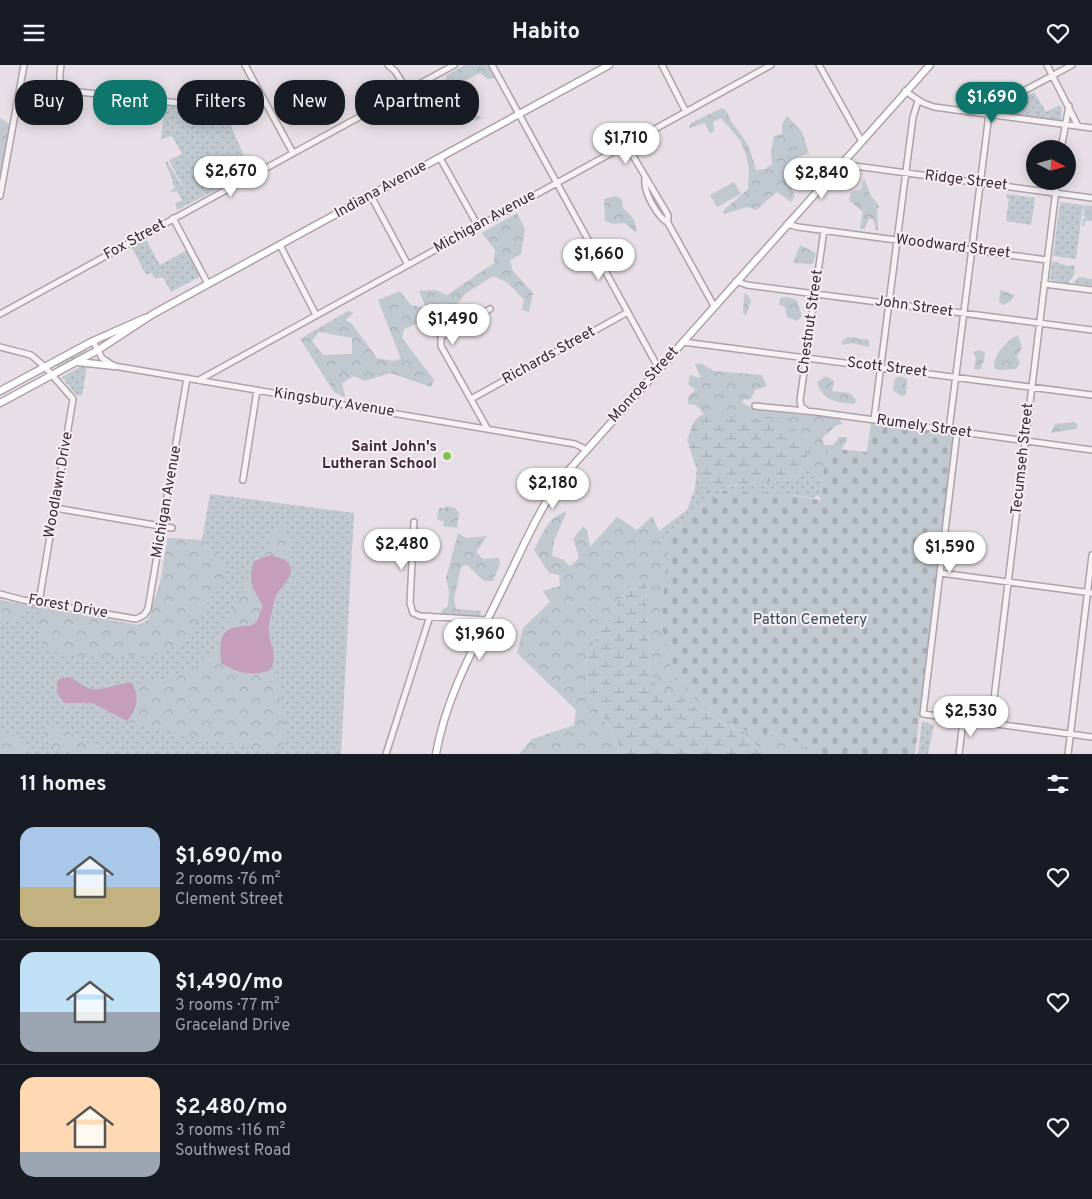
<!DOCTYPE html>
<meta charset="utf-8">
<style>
:root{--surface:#171b24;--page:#20242c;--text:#f1f3f6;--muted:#9ea1a6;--line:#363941;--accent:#0f766e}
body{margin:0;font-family:Overpass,sans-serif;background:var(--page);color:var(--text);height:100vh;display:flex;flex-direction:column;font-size:19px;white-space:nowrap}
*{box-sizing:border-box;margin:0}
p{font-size:16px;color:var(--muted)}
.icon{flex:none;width:28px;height:28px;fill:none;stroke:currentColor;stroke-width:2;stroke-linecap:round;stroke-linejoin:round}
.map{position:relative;height:689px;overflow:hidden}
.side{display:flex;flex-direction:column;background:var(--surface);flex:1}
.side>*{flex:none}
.top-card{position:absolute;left:15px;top:15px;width:500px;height:45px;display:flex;gap:10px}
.needle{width:32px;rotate:96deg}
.fabs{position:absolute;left:1026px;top:75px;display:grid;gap:10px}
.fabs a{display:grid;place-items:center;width:50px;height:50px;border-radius:50%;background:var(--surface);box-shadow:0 2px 12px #0003;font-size:25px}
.price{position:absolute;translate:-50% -42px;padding:0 11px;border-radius:18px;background:#fff;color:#222;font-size:16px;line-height:32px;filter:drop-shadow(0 1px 2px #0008)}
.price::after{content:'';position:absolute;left:50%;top:30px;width:15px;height:11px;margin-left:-8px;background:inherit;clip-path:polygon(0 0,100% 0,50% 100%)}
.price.current{background:var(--accent);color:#fff}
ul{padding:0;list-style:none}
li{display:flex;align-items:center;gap:15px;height:125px;padding:0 20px}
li+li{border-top:1px solid var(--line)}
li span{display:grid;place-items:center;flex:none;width:140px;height:100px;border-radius:15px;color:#555}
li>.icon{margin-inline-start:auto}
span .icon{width:60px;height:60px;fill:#fffc;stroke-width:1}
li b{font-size:21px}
h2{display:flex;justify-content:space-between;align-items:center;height:60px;padding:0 20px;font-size:21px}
.pill{padding:0 18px;border-radius:20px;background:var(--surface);box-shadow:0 2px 12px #0003;font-size:18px;line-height:45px}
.pill.current{background:var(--accent);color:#fff}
header{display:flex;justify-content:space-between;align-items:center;height:65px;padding:0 20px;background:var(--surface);font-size:22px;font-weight:700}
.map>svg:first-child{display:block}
</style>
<header><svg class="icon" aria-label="menu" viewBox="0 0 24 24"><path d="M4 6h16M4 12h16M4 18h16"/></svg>Habito<svg class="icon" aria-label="heart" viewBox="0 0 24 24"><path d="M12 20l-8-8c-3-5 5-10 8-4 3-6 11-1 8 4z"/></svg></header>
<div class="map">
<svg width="1092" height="689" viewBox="0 0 1092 689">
<defs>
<pattern id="grass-dots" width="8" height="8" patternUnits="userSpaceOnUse" patternTransform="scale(1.25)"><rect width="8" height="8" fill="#c1c9d0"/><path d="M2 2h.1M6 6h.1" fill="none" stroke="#a7adb3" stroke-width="1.8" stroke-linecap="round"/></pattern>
<pattern id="forest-crowns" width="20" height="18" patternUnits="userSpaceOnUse" patternTransform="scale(1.25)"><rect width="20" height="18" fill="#c1c9d0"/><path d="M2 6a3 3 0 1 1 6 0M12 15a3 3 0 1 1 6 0" fill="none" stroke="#a7adb3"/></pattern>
<pattern id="wetland-marsh" width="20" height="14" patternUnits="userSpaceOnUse" patternTransform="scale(1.25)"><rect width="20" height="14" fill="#c1c9d0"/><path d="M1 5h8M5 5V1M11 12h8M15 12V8" fill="none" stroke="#a7adb3"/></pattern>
<pattern id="cemetery-stones" width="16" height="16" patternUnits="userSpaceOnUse" patternTransform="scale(1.25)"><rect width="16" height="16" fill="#c1c9d0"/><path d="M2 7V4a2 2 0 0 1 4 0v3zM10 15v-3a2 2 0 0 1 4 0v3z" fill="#a7adb3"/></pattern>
</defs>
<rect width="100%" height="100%" fill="#e7dfe5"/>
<path fill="url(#grass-dots)" d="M1034 27 1046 47 1060 40 1062 44 1061 55 999 47Z
M165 40 224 45 251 107 177 145 175 139 182 135 177 126 171 127V125L175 123 172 116 173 115 165 98 167 96 188 131 169 95 182 89 172 71 161 74Z
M1007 129 1035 133 1031 160 1006 156 1009 134 1006 133Z
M1060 137 1083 140 1076 194 1053 191Z
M1084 140 1092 141V156H1085L1084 162 1082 160 1083 154 1086 153 1083 150Z
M145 173 160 200 187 185 201 211 171 227 163 212 155 214 151 208 146 210 131 181Z
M1052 196 1068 201 1075 200 1074 210 1068 218 1050 215Z
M1079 212 1092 214V221L1072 218Z
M84 284 88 287 58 304 56 300Z
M87 301 82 331 76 330 62 312 80 302Z
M697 401 703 423 710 428 720 422 790 414 808 404 821 414C823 423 822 429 813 433L780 428 720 430 706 436 670 466 664 476 659 466 687 445 695 423Z
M210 429 354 448 341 689H0V535L138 560 148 555 160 518 168 473 202 475Z
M922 656 934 660 928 689H918Z"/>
<path fill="url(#forest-crowns)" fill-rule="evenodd" d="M465 0H487L495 13 488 14 480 8 462 17 473 49 483 53 475 56C470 52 468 47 461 43L457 29 447 27 444 19 447 10Z
M722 43 726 45 731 56 749 81 756 105 765 104 772 99 771 88 774 71 782 69V59L787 51 802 67 809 88 796 93C789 108 788 117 795 132L791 137 777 127 756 145 747 142 724 149 723 146 748 124 749 104 746 90 740 75 721 53 713 57 714 66 710 68 705 58 689 63 691 58Z
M0 53 10 59 0 113Z
M864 113 870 129 879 141 877 145 878 165 876 166 873 154H869L864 165 860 163 863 147 849 135 851 127 861 124Z
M616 131 622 134 623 143C631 150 638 157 636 168L625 158 614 159 605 156 604 134Z
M517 148 525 164 521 189 510 195 513 206 533 228 529 247 522 245 524 235 508 218 493 211 465 229 454 244 404 264 402 273 434 315 431 322 390 308 365 316 354 311 342 318 345 332 334 327 300 274 348 246 354 247 346 255 352 259 377 293 393 296 401 294 378 235 400 226 411 240 426 243 419 226 436 225 447 230 494 198 495 185 482 168ZM319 267 352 273V289L323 290 312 276Z
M800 180 816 188 813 199 793 198Z
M1000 225 1015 230 1010 237 1002 240 999 236Z
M746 228 751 236 746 250 743 249 744 230Z
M787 232 797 235 802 251 797 256 787 252 785 242 779 240 780 233Z
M1018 270 1022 283 1017 292 1020 298 1016 304 999 305 994 303C994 289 1006 276 1018 270Z
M848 272 869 275V282L852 278 841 280 843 275Z
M978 285 985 287 984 295 980 305 974 304 976 293 973 287Z
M695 299H702L714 306 762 310 767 321 755 325 751 334 743 335 742 338 758 345 838 353 843 359 837 360 822 373 824 380H833L839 372H847L846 377 838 389 825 437 818 431 823 422 821 414 808 404 807 381 773 355 704 349 696 340 688 339V332L695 325 688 319 690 310 700 313V311Z
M826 311 834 316 832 326 850 328 856 335 855 339C838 338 822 336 817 317Z
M899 311 907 314 906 330 902 331 893 326 895 314Z
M1074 357 1078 360 1076 364 1051 368 1055 359Z
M405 394 420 397 419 403 403 401Z
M446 441 455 443 459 448 457 463 443 461 444 456 437 455 439 443H445Z
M701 441 836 689H767L731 661 659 624 650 609 646 523 636 513 620 534 586 590 588 625 619 680 617 689H519L532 674 574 660 576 645 517 588 523 563 550 537 543 526 560 521 559 510 549 508 534 485C543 468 548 452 567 446L554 476 552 491 562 494 570 501 579 493 573 474 583 461 587 465 590 482 617 452 637 465 652 451 664 476 670 466Z
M284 461 291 479 288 497 266 490 262 492 275 465Z
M458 468 466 473 487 471 476 487 483 494 499 493 500 499 493 516H484L467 500 461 502 454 534 456 544 481 546 480 551 441 550V546L448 541 449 527 446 513Z
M168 473 202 475 228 501 191 566 180 578 161 589 86 592 53 589 42 578 37 558 44 544 138 560 148 555 160 518Z
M250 507 251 520 263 541 257 556 251 561H235L221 573Z
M0 534 26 543 27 548 12 556 0 555Z
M218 582 221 598 272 601 274 596 288 672 280 681 272 684 255 683 170 668 127 656 133 649 135 623 132 618C164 616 198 609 218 582Z
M44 660 68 667 99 684 102 689C74 689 40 689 44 660Z
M13 668 23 678 26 689H0V673Z"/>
<path fill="url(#wetland-marsh)" d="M708 348 773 355 790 359 807 381 808 404 790 414 720 422 710 428 703 423 687 375 693 358 699 351Z
M636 513 644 517 646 523 650 609 659 624 731 661 767 689H617L619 680 588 625 586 590 620 534Z"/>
<path fill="url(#cemetery-stones)" d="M871 357 951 369 954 374 915 689H813L791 673 747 666 702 641 673 611 661 557 670 466 706 436 720 430 723 426 780 428 820 435 827 383 867 387Z"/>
<path fill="#c1c9d0" d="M734 117 741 129 717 142 710 130Z"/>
<path fill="#c49ebb" d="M271 490 285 495C300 508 282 518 276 531 274 535 273 541 272 546 270 553 268 562 269 569 271 584 279 592 269 606 250 611 238 608 221 598 219 571 220 561 251 561L257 556 263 541C253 524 247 515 254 496Z
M69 612C76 615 84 622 91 624 105 626 118 617 132 618 140 632 137 645 127 656L92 638H64C58 630 54 624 59 614Z"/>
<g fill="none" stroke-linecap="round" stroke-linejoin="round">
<g stroke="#ada1aa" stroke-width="8">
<path id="minor" d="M61 0C59 12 58 21 70 26L215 42C232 42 244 36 259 29
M245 0 293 88
M388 0 395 6 407 25
M492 0 659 304
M662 0 686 47
M819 0 861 75
M1047 0 1078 61
M905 26 923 38 934 42 1092 63
M626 79 668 150V158
M1061 84 1069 41
M440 93 478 161
M840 99 1092 133
M645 113C643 127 657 151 668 158L714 241
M0 131 24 0
M371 131 408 200
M173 153 208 219
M787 159 798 162 1047 195
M280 180 316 250
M736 216 747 220 1092 265
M1044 219 1092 225
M0 249 454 0
M93 276 102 293 114 301 575 379 587 385
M683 277 1092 330
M0 282 31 290 45 302 73 334 39 537
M199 315 771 0
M471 334 628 247
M755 341 816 347 1092 385
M806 345 801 341 800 335 824 165
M874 354 913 52 918 36
M487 363 441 281V272L490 244
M949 365 989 49 992 43 1072 0
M957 367 923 649 1092 672
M243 415 257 325
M55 443 172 463
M414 457 410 538 413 548 420 551 488 555
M940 508 1092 528
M0 529 23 535 136 554 144 550 148 544 187 313
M991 658 1057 116
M386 689 430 551
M959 689 963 656
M1068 689 1092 490"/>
</g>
<g stroke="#b2a0ac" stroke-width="9">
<path id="major" d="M78 297 114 301
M0 326 93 276 145 253
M0 338 98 285 153 249 609 0
M436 689C446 631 476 579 501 527 520 489 536 450 560 415L930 0"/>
</g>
<use href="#minor" stroke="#f6f2f4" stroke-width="5"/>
<use href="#major" stroke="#fff" stroke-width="6"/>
</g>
<circle fill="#81c051" stroke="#f5eff3" stroke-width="2" cx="447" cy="391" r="5"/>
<g text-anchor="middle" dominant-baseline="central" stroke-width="4" stroke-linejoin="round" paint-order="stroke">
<g font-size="15" fill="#3d2a36" stroke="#f5eff3">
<text transform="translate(966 116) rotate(7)">Ridge Street</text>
<text transform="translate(381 125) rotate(-29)">Indiana Avenue</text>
<text transform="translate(485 157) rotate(-29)">Michigan Avenue</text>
<text transform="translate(135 175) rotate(-29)">Fox Street</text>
<text transform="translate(953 182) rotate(7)">Woodward Street</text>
<text transform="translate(914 242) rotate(8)">John Street</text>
<text transform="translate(811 257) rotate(-82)">Chestnut Street</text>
<text transform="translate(549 291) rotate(-29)">Richards Street</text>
<text transform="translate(887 303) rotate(7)">Scott Street</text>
<text transform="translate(644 320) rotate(-48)">Monroe Street</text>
<text transform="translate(334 338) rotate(9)">Kingsbury Avenue</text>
<text transform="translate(924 362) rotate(8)">Rumely Street</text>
<text transform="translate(1023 394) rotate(-84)">Tecumseh Street</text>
<text transform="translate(59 420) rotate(-80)">Woodlawn Drive</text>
<text transform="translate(167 437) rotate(-80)">Michigan Avenue</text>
<text transform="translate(68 542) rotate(10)">Forest Drive</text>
</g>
<g font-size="15" font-weight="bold" fill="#3d2a36" stroke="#f5eff3" text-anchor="end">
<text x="437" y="382">Saint John's<tspan x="437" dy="17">Lutheran School</tspan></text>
</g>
<g font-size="15" fill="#394757" stroke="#f5eff3">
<text x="810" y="555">Patton Cemetery</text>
</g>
</g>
</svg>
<div class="fabs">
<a><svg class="needle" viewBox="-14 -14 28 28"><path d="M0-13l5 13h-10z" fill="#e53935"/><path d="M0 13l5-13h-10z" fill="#9ea1a6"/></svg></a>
</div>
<b class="price current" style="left:992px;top:59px">$1,690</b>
<b class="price" style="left:626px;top:100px">$1,710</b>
<b class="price" style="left:231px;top:133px">$2,670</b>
<b class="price" style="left:822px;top:135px">$2,840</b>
<b class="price" style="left:599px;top:216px">$1,660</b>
<b class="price" style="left:453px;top:281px">$1,490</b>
<b class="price" style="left:553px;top:445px">$2,180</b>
<b class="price" style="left:402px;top:506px">$2,480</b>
<b class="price" style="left:950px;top:509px">$1,590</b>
<b class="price" style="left:480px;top:596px">$1,960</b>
<b class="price" style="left:971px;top:673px">$2,530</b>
<div class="top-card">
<a class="pill">Buy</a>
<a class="pill current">Rent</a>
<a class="pill">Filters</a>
<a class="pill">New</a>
<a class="pill">Apartment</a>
</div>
</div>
<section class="side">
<h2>11 homes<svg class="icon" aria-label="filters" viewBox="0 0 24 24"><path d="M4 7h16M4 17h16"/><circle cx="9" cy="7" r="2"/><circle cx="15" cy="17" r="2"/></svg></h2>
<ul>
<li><span style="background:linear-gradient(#a9c7e8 60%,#c2b280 0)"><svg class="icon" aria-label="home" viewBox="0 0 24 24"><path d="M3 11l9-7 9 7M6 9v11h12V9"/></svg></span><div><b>$1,690/mo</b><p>2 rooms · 76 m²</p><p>Clement Street</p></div><svg class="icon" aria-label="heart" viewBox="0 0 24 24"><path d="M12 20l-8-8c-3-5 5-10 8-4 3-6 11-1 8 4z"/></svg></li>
<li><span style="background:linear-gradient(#bfe0f5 60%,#9aa5b1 0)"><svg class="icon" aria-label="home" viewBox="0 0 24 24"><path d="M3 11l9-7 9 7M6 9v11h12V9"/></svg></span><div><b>$1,490/mo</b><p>3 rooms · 77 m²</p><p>Graceland Drive</p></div><svg class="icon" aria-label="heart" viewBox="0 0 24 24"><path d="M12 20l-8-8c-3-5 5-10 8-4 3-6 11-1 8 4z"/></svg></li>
<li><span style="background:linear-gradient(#ffd9b3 75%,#9aa5b1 0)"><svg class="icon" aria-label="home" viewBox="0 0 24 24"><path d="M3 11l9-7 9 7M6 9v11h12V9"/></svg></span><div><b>$2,480/mo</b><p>3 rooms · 116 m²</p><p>Southwest Road</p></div><svg class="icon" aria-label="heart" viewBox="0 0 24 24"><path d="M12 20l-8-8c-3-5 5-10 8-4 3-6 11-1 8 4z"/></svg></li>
</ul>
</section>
